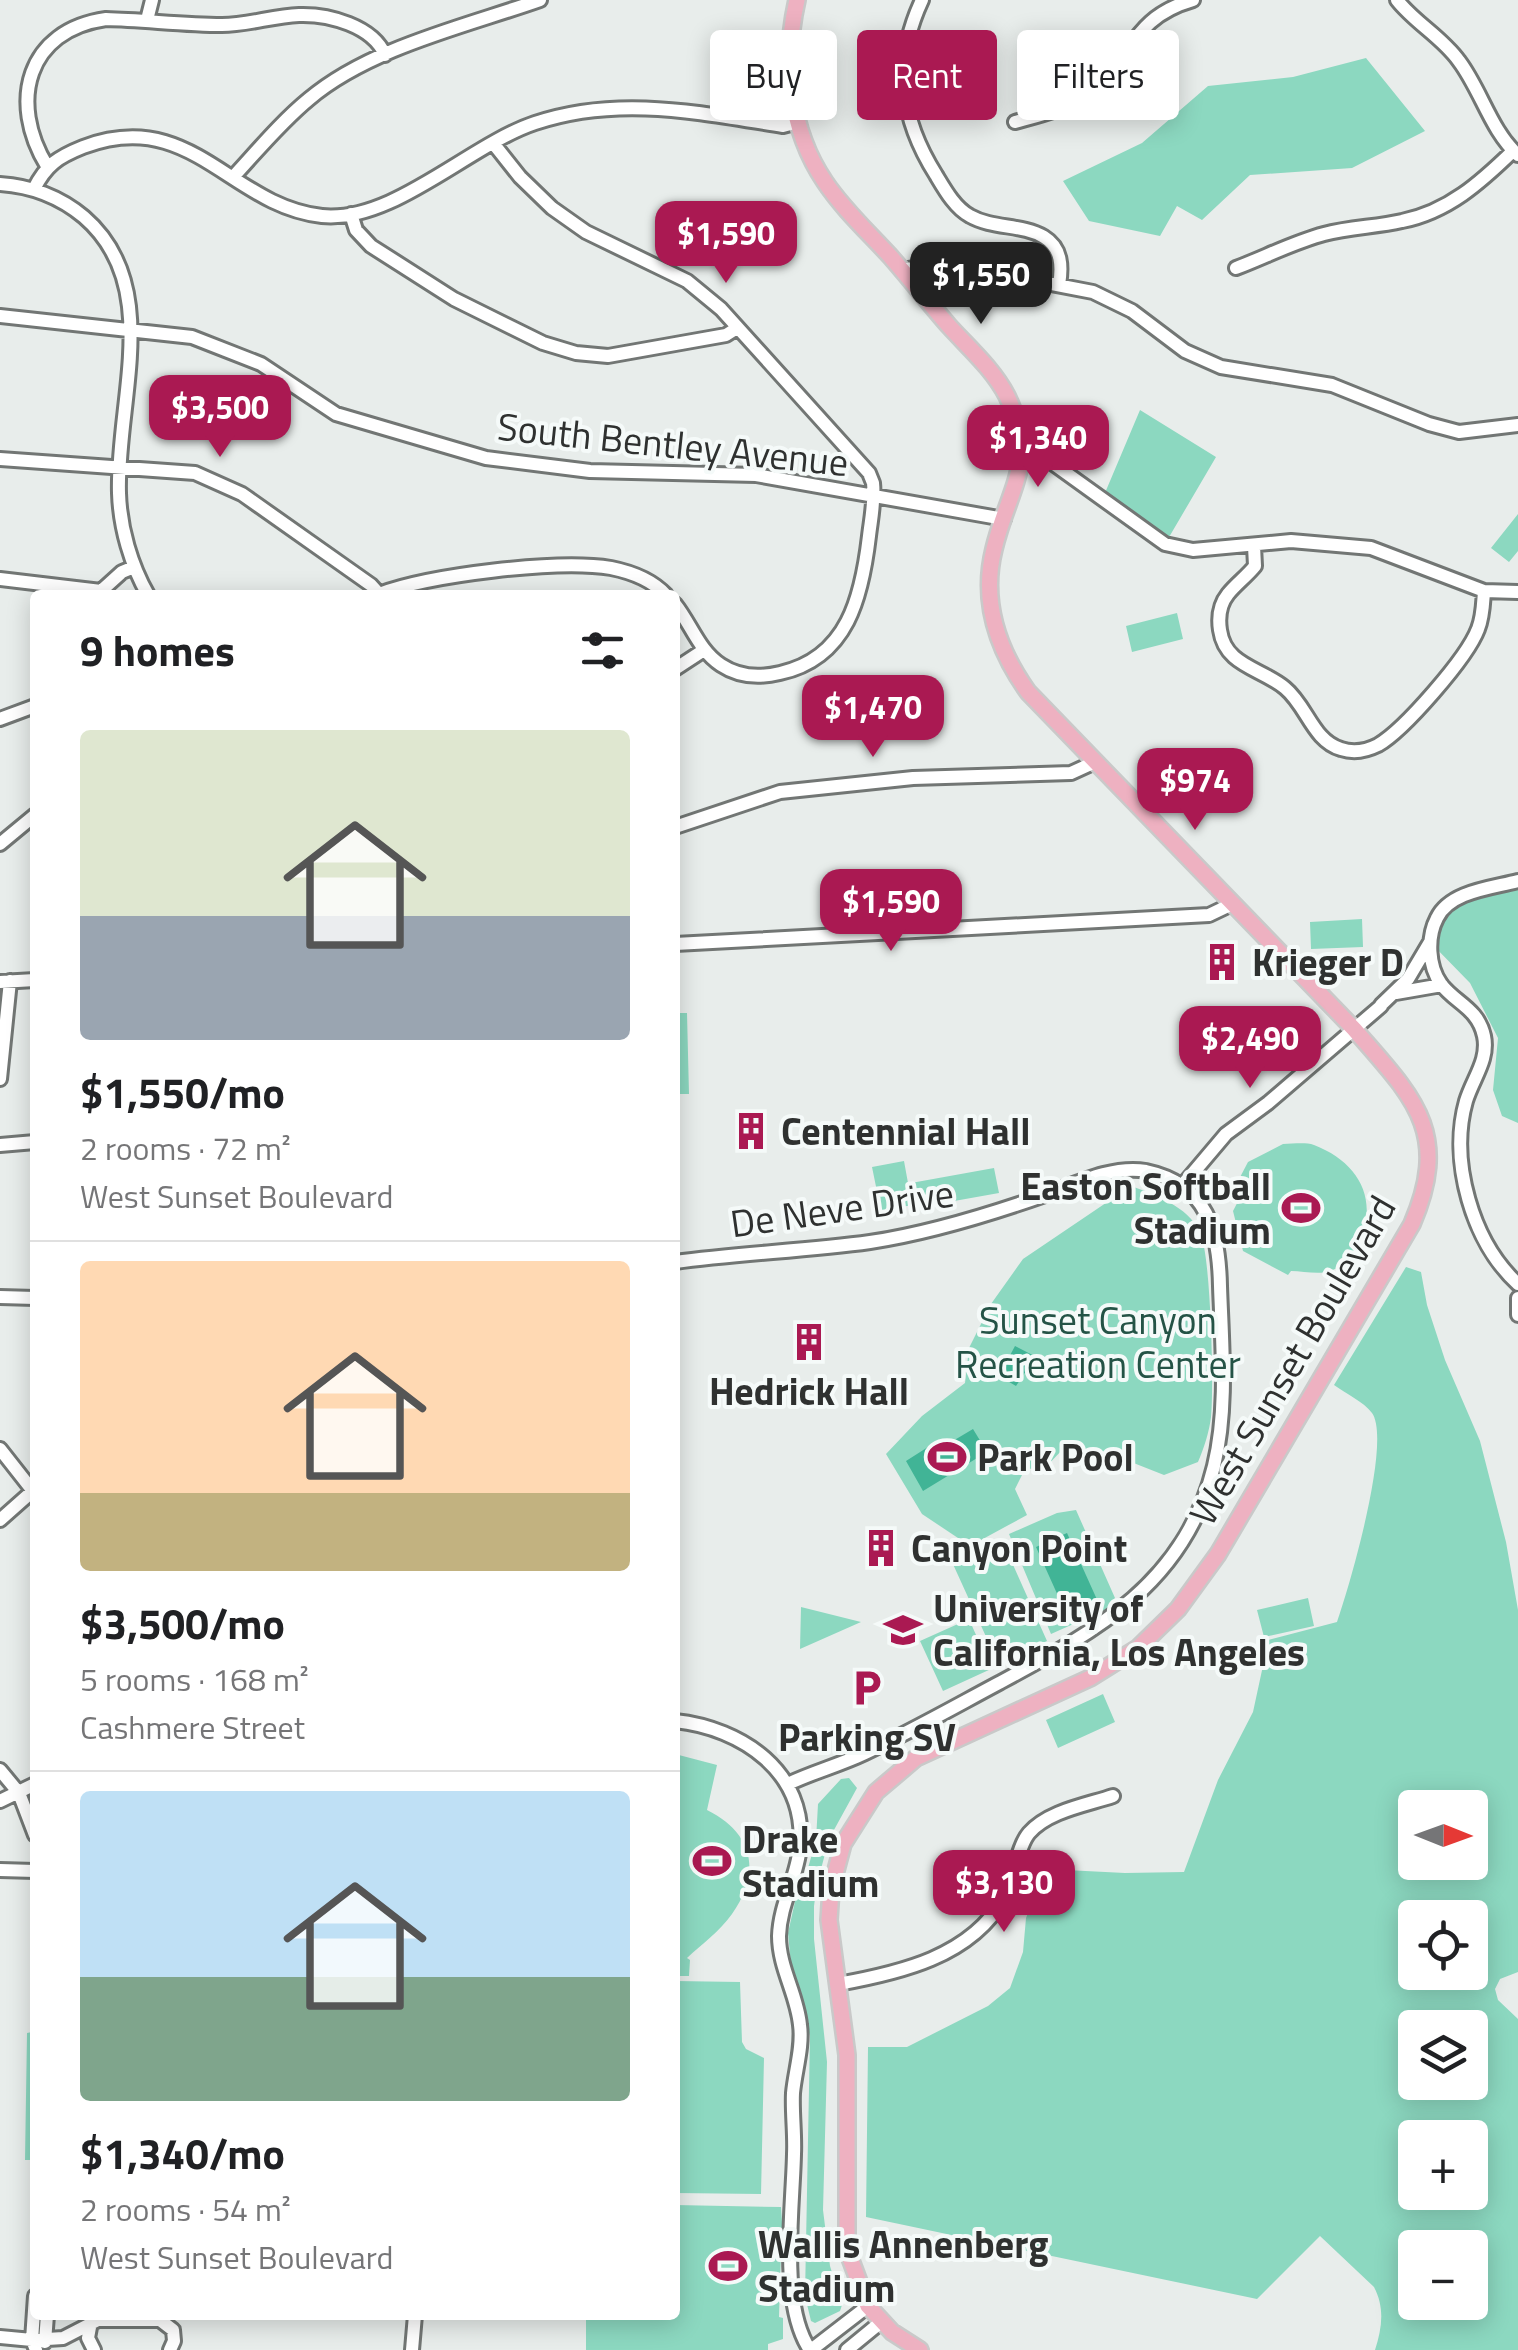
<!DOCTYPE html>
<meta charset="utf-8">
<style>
:root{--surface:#fff;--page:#f2f2f2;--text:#202124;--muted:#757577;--line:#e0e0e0;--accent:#aa1952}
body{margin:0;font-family:"Titillium Web",sans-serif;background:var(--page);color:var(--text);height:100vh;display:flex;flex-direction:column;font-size:38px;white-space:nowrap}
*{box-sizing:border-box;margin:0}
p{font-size:32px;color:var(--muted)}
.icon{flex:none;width:55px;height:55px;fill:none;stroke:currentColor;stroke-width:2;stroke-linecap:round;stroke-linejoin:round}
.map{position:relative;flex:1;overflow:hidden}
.drawer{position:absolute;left:30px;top:590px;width:650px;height:1730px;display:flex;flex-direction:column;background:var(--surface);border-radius:10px;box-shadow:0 5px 25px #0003}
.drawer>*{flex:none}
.top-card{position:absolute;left:710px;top:30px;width:658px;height:90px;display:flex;gap:20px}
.needle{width:65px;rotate:91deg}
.fabs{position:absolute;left:1398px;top:1790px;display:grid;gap:20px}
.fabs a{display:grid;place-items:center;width:90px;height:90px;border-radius:10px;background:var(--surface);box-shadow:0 5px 25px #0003;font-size:50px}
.price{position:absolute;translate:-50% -85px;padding:0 22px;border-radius:20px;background:var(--accent);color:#fff;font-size:32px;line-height:65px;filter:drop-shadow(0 2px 5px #0008)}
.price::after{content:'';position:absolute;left:50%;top:60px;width:30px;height:22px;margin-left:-15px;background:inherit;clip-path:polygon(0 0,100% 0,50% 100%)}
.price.active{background:#222;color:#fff}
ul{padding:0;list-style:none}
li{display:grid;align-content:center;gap:20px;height:530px;padding:0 50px}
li+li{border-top:2px solid var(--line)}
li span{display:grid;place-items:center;height:310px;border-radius:10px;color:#555}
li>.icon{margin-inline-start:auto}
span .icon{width:180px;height:180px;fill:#fffc;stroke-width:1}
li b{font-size:42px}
h2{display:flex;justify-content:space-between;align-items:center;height:120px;padding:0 50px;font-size:42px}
.pill{padding:0 35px;border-radius:10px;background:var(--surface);box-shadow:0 5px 25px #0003;font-size:35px;line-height:90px}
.pill.active{background:var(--accent);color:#fff}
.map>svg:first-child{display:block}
</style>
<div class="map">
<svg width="1518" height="2350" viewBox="0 0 1518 2350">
<rect width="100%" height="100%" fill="#e8edeb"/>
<path fill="#8cd8c0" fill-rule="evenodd" d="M1366 58 1425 131 1352 168 1250 175 1202 220 1177 206 1160 236 1089 221 1063 181 1142 143 1208 86 1293 77Z
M1140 410 1216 457 1165 544 1102 500Z
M1518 514V551L1509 562 1491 548Z
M1177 613 1183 639 1132 652 1126 626Z
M1518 881V1123L1502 1116 1493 1090 1498 1038 1470 983 1430 942 1446 906Z
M1362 919 1363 947 1311 949 1310 922Z
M675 1013H687L689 1094H675Z
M1283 1144C1293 1144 1305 1142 1314 1145 1356 1161 1378 1196 1361 1238 1355 1253 1346 1266 1330 1271 1319 1275 1303 1271 1291 1271L1288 1275 1243 1251 1233 1211 1245 1188 1237 1183 1248 1162Z
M904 1161 912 1205 881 1211 872 1167Z
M994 1168 999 1193 915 1208 911 1183Z
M1131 1186C1156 1195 1187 1206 1200 1232 1211 1254 1214 1389 1211 1417 1209 1433 1204 1448 1198 1462L1164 1475 1126 1460 1063 1449 1045 1468 1025 1469 1015 1489 1027 1515 970 1546 922 1514 886 1454 922 1416 965 1383 969 1348 991 1304 1023 1259Z
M1406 1267 1421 1272 1427 1305 1445 1360 1480 1441 1506 1542 1518 1610V1972L1500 1979 1495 1989 1498 2000 1518 2019V2350H1375C1382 2328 1385 2308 1374 2287L1320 2236 1257 2299 866 2217 868 2047H907L988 2006 1010 1988 1023 1952 1026 1918 1046 1869 1125 1873 1184 1872 1218 1780 1253 1712 1264 1661 1260 1642 1337 1622C1349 1588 1392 1441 1372 1413 1364 1402 1345 1393 1334 1385ZM1415 1808H1470V1862H1415ZM1415 1918H1470V1972H1415ZM1415 2028H1470V2082H1415ZM1415 2138H1470V2192H1415ZM1415 2248H1470V2302H1415Z
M1076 1510 1115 1598 1107 1609 1051 1634 1009 1534 1057 1513Z
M1002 1540 1047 1641 998 1663 952 1562Z
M1308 1598 1314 1626 1264 1637 1257 1610Z
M801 1607 861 1622 800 1649Z
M969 1619 991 1669 943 1691 920 1641Z
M1103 1694 1115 1722 1058 1748 1046 1720Z
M675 1754 717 1765 707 1810C753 1833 762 1871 732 1914 719 1932 702 1944 687 1958L690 1960 689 1976H675Z
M849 1778 857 1788 829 1839 817 1884 814 1906V1939L827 2062 823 2210 830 2266 842 2305 840 2311 815 2323 811 2321 805 2296 810 2036 791 1965 788 1933 798 1888 806 1875 816 1840 818 1804 841 1779Z
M675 1981 740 1982 742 2042 746 2049 764 2058 761 2194 675 2193Z
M33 2003 35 2160H25L27 2033 32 2032Z
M675 2205 781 2207 784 2251H781L779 2317 783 2318V2339L768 2344V2350H586V2315H675Z"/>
<path fill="#41b496" d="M1015 1346 1046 1362 1039 1378 1026 1371 1016 1386 999 1376Z
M973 1429 987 1452 923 1491 906 1461 928 1447 936 1451Z
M1067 1533 1099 1604 1068 1618 1036 1547Z"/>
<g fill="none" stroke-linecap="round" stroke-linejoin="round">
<g stroke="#727674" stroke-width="18">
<path id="minor" d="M922 0C893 62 900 118 936 175 945 190 955 208 970 216 993 229 1022 224 1044 237 1062 248 1062 267 1059 285
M1397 0C1415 23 1442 37 1459 61 1481 90 1491 131 1518 155
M147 20 152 0
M1015 122C1040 115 1067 109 1089 93 1133 59 1130 18 1193 0
M493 143 520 177 552 208 586 232 687 281 721 309 869 473 873 483C875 500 871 519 869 536 862 596 848 658 780 673 759 678 739 677 721 665 699 651 691 624 675 604
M47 166C8 102 27 30 106 19 145 20 184 25 222 25 248 25 273 16 299 15 329 14 373 26 385 55
M234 176C258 150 281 122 309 99 369 48 466 26 540 0
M0 184C31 186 60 197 84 217 164 286 116 402 119 493 120 528 131 565 148 595
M34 189C46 165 58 157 83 147 191 106 230 206 322 216 393 223 469 145 535 123 619 95 699 113 783 126L798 122
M351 214 356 230 371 246 454 299 543 343 576 353 608 356 726 335 737 328
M1236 268C1265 257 1294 242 1324 234 1350 227 1376 227 1402 221 1448 212 1481 182 1513 151
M902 270 942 263 1093 292 1132 311 1185 351 1221 367 1332 385 1429 424 1459 432 1518 425
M0 316 192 337 261 364 336 414 486 458 590 471 756 475 1004 519
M1021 448 1037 452 1165 544 1193 550 1291 541 1371 548 1484 591 1518 592
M0 459 195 473 242 494 371 585 380 595
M1254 546 1255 566C1247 576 1236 584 1228 594 1220 604 1218 617 1220 630 1225 666 1261 668 1285 688 1307 706 1313 741 1341 749 1353 753 1366 751 1378 745 1404 730 1467 658 1478 629 1483 617 1483 604 1484 591
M0 579 101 591
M379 594C430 575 558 559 611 568 631 572 652 580 666 595
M100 595 101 591 122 572 134 567
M675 669 704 650
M0 719 35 706
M675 827 780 792 913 778 1071 773 1095 762
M0 844 35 815
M1518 881C1492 888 1450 891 1437 918 1427 937 1428 966 1441 984 1455 1003 1478 1008 1484 1036 1489 1060 1473 1078 1466 1101 1449 1161 1472 1242 1518 1284
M675 944 1209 915 1232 904
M0 982 35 980
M1396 993 1442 985
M1381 1005 1408 979 1430 942
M0 1079 10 981
M0 1145 35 1142
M1182 1186 1226 1134 1268 1103 1381 1006
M675 1262C740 1253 805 1251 870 1242 930 1233 988 1215 1045 1195 1075 1184 1113 1165 1146 1171 1208 1184 1219 1232 1220 1286 1222 1346 1228 1408 1214 1466 1185 1584 1096 1631 999 1683 954 1707 910 1732 865 1753 840 1765 813 1772 788 1784
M0 1297 35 1298
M1518 1298V1315
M0 1449 33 1491
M0 1520 35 1489
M675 1721C742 1728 807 1772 800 1847 797 1878 780 1904 779 1936 779 1968 797 1994 800 2025 803 2047 795 2071 793 2093 792 2113 795 2134 794 2154 793 2208 779 2304 810 2350
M0 1770 19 1793 35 1835
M0 1801 35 1784
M0 1870 35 1871
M838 1984C899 1973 971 1957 1004 1898 1014 1880 1017 1847 1029 1833 1048 1811 1086 1805 1113 1796
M35 2296 32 2340 36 2350
M91 2322 88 2338 94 2350
M0 2337 32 2340 63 2338 98 2320H160L173 2330 174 2341 170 2350
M45 2342 47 2315
M412 2350 415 2315
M811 2350 868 2306
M847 2350 881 2322"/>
</g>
<g stroke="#c9c9c9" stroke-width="20">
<path id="major" d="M797 0C783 61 789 129 825 182 843 209 868 232 890 256 910 279 929 303 949 326 969 348 993 369 1007 396 1039 462 1008 489 994 549 981 601 998 650 1028 692L1354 1029C1412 1096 1452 1131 1412 1224L1218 1554 1178 1609 1138 1648 1090 1678 916 1758 876 1792 843 1844 831 1889 829 1920 847 2055V2250L868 2306 892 2332 920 2350"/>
</g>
<use href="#minor" stroke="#fff" stroke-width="12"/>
<use href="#major" stroke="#eeb1c1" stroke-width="15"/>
</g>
<defs>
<g id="building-bare" transform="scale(3)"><path d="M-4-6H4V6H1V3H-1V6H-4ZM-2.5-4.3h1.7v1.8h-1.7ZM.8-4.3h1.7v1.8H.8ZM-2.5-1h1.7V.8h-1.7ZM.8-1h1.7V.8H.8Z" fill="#aa1952" stroke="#f5faf9" stroke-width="2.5" paint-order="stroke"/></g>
<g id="stadium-bare" transform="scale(3)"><path d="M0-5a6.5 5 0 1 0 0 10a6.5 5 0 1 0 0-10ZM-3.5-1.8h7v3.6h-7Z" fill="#aa1952" stroke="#f5faf9" stroke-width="2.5" paint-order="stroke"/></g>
<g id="university-bare" transform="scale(3)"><path d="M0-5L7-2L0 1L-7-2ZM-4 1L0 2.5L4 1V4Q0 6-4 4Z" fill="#aa1952" stroke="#f5faf9" stroke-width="2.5" paint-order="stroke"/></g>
<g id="parking-bare" transform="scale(3)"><path d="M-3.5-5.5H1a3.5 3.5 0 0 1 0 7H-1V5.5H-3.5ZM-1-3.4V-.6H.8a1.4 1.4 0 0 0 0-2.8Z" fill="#aa1952" stroke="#f5faf9" stroke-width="2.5" paint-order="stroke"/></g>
</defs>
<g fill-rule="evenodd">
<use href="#building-bare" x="1222" y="962"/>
<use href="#building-bare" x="751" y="1131"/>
<use href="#stadium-bare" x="1301" y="1208"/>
<use href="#building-bare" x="809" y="1342"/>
<use href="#stadium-bare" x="947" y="1457"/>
<use href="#building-bare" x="881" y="1548"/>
<use href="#university-bare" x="903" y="1630"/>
<use href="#parking-bare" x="867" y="1688"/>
<use href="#stadium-bare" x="712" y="1861"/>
<use href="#stadium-bare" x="728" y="2266"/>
</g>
<g text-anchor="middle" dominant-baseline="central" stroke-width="8" stroke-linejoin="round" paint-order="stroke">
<g font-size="38" fill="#2f3130" stroke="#f5faf9">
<text transform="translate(673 444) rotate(6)">South Bentley Avenue</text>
<text transform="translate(842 1208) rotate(-8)">De Neve Drive</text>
<text transform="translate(1292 1360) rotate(-60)">West Sunset Boulevard</text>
</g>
<g font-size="38" font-weight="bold" fill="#2f3130" stroke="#f5faf9" text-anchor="start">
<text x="1252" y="962">Krieger D</text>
<text x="781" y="1131">Centennial Hall</text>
<text x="1271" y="1186" text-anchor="end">Easton Softball<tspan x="1271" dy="44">Stadium</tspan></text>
<text x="809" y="1391" text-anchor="middle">Hedrick Hall</text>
<text x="977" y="1457">Park Pool</text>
<text x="911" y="1548">Canyon Point</text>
<text x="933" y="1608">University of<tspan x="933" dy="44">California, Los Angeles</tspan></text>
<text x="867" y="1737" text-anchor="middle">Parking SV</text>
<text x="742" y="1839">Drake<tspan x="742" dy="44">Stadium</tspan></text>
<text x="758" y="2244">Wallis Annenberg<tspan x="758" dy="44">Stadium</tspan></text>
</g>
<g font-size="38" fill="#245346" stroke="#f5faf9">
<text x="1098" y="1320">Sunset Canyon<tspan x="1098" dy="44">Recreation Center</tspan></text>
</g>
</g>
</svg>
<div class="fabs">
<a><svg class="needle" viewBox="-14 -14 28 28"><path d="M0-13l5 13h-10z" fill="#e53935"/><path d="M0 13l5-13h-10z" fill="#757577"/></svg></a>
<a><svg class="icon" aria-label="locate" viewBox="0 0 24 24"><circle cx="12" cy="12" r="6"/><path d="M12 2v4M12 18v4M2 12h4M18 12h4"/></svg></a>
<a><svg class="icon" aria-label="layers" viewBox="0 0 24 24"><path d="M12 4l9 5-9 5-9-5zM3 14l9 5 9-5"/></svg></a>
<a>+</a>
<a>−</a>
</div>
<b class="price" style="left:726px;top:286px">$1,590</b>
<b class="price active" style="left:981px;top:327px">$1,550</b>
<b class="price" style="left:220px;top:460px">$3,500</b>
<b class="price" style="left:1038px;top:490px">$1,340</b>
<b class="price" style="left:873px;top:760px">$1,470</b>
<b class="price" style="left:1195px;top:833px">$974</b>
<b class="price" style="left:891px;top:954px">$1,590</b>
<b class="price" style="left:1250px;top:1091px">$2,490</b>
<b class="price" style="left:1004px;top:1935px">$3,130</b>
<div class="top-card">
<a class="pill">Buy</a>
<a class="pill active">Rent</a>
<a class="pill">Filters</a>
</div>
<section class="drawer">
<h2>9 homes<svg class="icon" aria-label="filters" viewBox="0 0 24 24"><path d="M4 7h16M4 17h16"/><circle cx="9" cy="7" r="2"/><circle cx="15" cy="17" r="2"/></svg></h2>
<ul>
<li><span style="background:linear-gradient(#dfe7d0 60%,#9aa5b1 0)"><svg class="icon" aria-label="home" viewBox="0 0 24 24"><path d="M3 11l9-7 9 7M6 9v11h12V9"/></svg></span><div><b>$1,550/mo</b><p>2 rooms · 72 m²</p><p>West Sunset Boulevard</p></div></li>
<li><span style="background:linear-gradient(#ffd9b3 75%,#c2b280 0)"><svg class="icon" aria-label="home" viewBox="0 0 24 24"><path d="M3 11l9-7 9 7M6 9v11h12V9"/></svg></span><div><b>$3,500/mo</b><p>5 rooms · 168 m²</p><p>Cashmere Street</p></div></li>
<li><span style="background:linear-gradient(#bfe0f5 60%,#7fa58c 0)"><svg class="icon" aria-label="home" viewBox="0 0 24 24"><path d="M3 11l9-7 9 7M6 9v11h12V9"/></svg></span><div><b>$1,340/mo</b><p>2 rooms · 54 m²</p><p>West Sunset Boulevard</p></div></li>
</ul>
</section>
</div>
